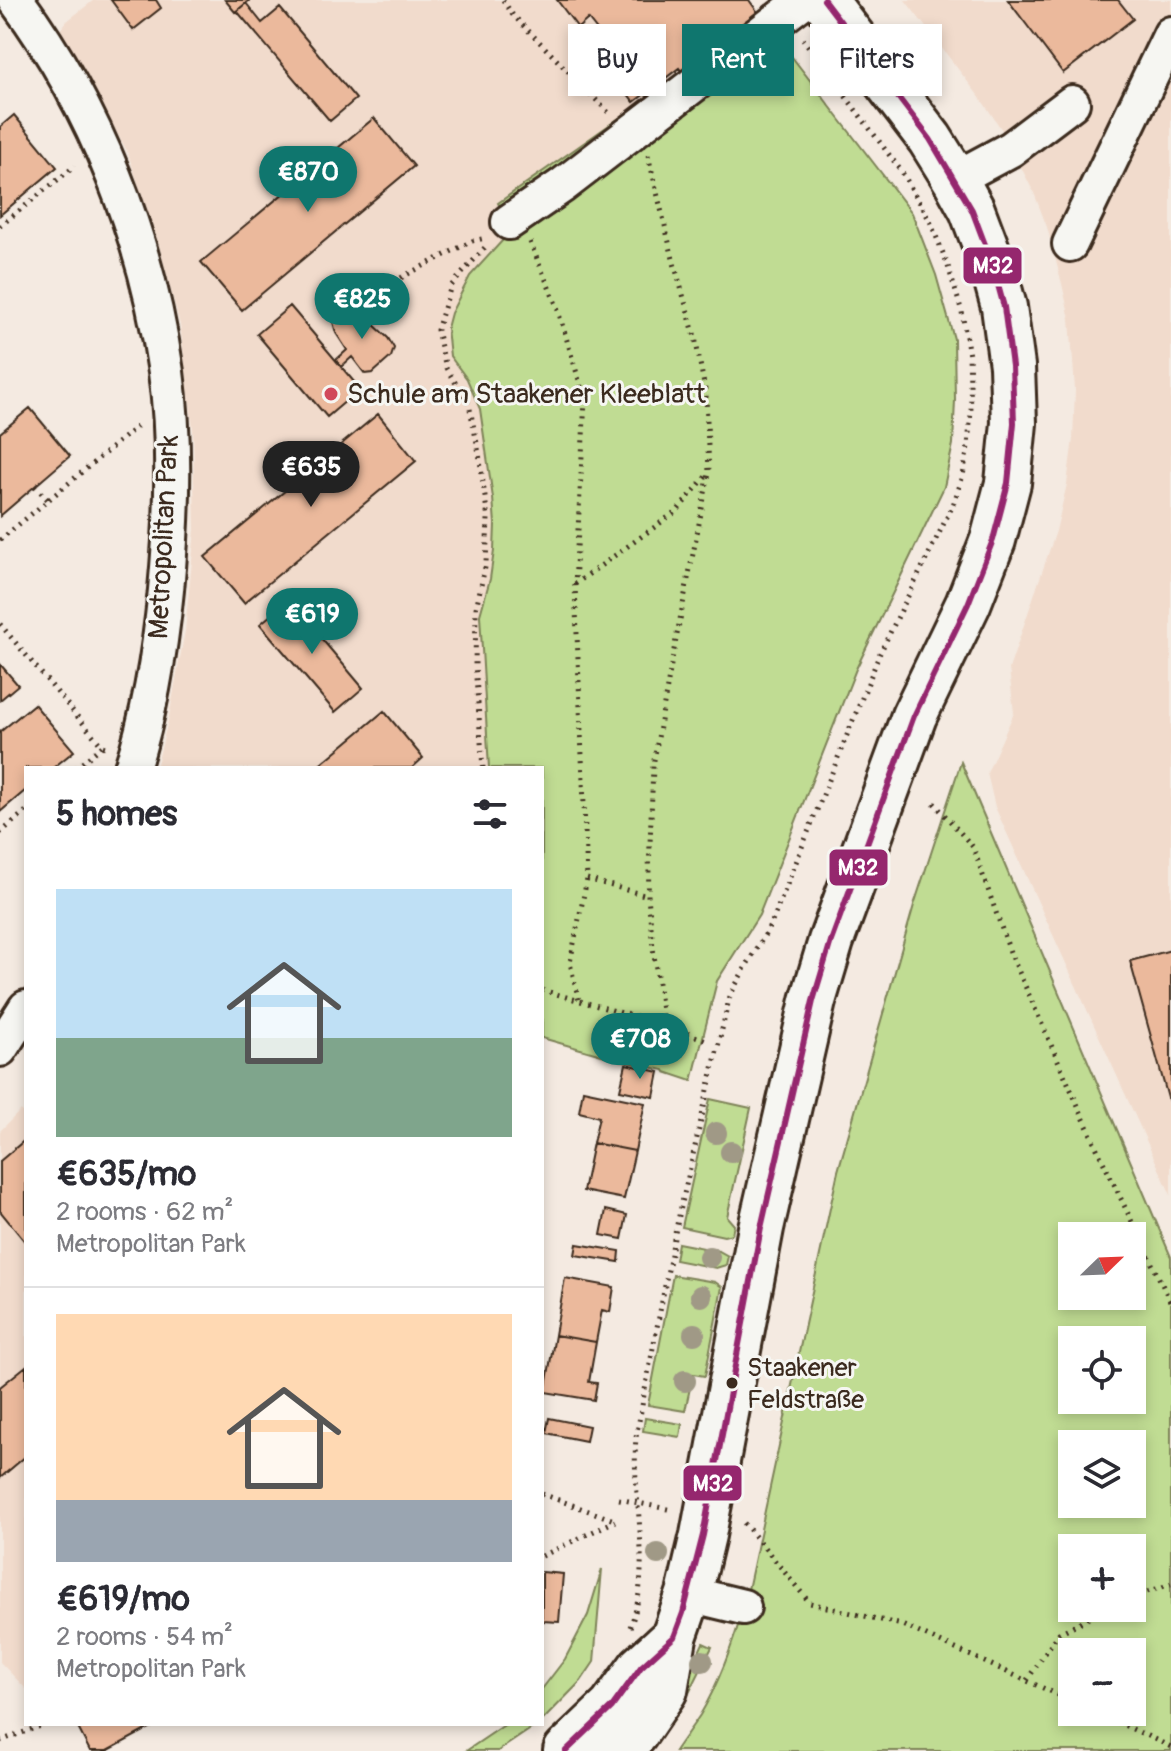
<!DOCTYPE html>
<meta charset="utf-8">
<style>
:root{--surface:#fff;--page:#f2f2f3;--text:#2b2b33;--muted:#7c7c81;--line:#e1e1e2;--accent:#0f766e}
body{margin:0;font-family:Pangolin,sans-serif;background:var(--page);color:var(--text);height:100vh;display:flex;flex-direction:column;font-size:30px;white-space:nowrap}
*{box-sizing:border-box;margin:0}
p{font-size:26px;color:var(--muted)}
.icon{flex:none;width:44px;height:44px;fill:none;stroke:currentColor;stroke-width:2;stroke-linecap:round;stroke-linejoin:round}
.map{position:relative;flex:1;overflow:hidden}
.sheet{position:absolute;left:24px;top:766px;width:520px;height:960px;display:flex;flex-direction:column;background:var(--surface);border-radius:0px;box-shadow:0 4px 12px #0003}
.sheet>*{flex:none}
.banner{position:absolute;left:568px;top:24px;width:482px;height:72px;display:flex;gap:16px}
.needle{width:52px;rotate:67deg}
.fabs{position:absolute;left:1058px;top:1222px;display:grid;gap:16px}
.fabs a{display:grid;place-items:center;width:88px;height:88px;border-radius:0px;background:var(--surface);box-shadow:0 4px 12px #0003;font-size:40px}
.price{position:absolute;translate:-50% -68px;padding:0 18px;border-radius:28px;background:var(--accent);color:#fff;font-size:26px;line-height:52px;filter:drop-shadow(0 2px 4px #0008)}
.price::after{content:'';position:absolute;left:50%;top:48px;width:24px;height:18px;margin-left:-12px;background:inherit;clip-path:polygon(0 0,100% 0,50% 100%)}
.price.current{background:#222;color:#fff}
ul{padding:0;list-style:none}
li{display:grid;align-content:center;gap:16px;height:424px;padding:0 32px}
li+li{border-top:2px solid var(--line)}
li span{display:grid;place-items:center;height:248px;border-radius:0px;color:#555}
li>.icon{margin-inline-start:auto}
span .icon{width:144px;height:144px;fill:#fffc;stroke-width:1}
li b{font-size:34px}
h2{display:flex;justify-content:space-between;align-items:center;height:96px;padding:0 32px;font-size:34px}
.chip{padding:0 28px;border-radius:0px;background:var(--surface);box-shadow:0 4px 12px #0003;font-size:28px;line-height:72px}
.chip.current{background:var(--accent);color:#fff}
.map>svg:first-child{display:block}
</style>
<div class="map">
<svg width="1171" height="1751" viewBox="0 0 1171 1751">
<rect width="100%" height="100%" fill="#f4eae1"/>
<filter id="ink" filterUnits="userSpaceOnUse"><feTurbulence type="fractalNoise" baseFrequency=".0125" numOctaves="2"/><feDisplacementMap in="SourceGraphic" scale="16" xChannelSelector="R" yChannelSelector="G"/><feConvolveMatrix kernelMatrix="1 2 1 2 8 2 1 2 1" color-interpolation-filters="sRGB"/></filter>
<g filter="url(#ink)">
<path fill="#f1dbcc" d="M94 0H749L762 18 498 203 514 229 470 276 451 313 447 328V341L480 409 493 498 495 524 494 551 490 579 480 615 489 768H156L169 717 185 631 195 530 193 429 180 325 159 245 127 151 60 30 67 21Z
M905 0H1171V1195L995 807 987 773 1014 713 1009 669 1056 531 1067 484 1073 439 1075 390 1070 319 1062 284 1047 227 1034 193 1004 133 981 99Z
M21 1110 26 1116V1689L0 1662V1131Z"/>
<path fill="#c0dc93" stroke="#7e8358" stroke-width="2" fill-rule="evenodd" d="M762 18 912 213 936 275 954 339 955 400 953 444 944 487 856 669 759 915 717 981 692 1081 665 1072 664 1070 619 1060 542 1038V768H489L480 615 490 579 494 551 495 524 493 498 480 409 467 379 450 356 447 328 451 313 470 276 513 229 498 203Z
M961 762 1171 1257V1751H675C683 1739 692 1727 700 1715 721 1680 735 1638 746 1599L838 1171 914 905ZM1072 1236H1132V1296H1072ZM1072 1340H1132V1400H1072ZM1072 1444H1132V1504H1072ZM1072 1548H1132V1608H1072ZM1072 1652H1132V1712H1072Z
M710 1099 751 1108 727 1217 734 1225 732 1234 724 1236 682 1227Z
M678 1243 719 1251 728 1256 726 1265 716 1268 675 1260Z
M673 1275 715 1282 722 1287 705 1376 693 1374 685 1411 648 1405Z
M645 1418 682 1424 680 1437 643 1431Z
M602 1569 594 1662 581 1681 542 1721V1689L565 1659 588 1615Z
M703 1643 712 1647 682 1707 651 1751H640L678 1698Z
M506 1724H538L498 1751H466Z"/>
<path fill="#ebb99c" stroke="#3b2a1e" stroke-width="2" d="M111 0H156L161 8 133 30Z
M225 0H250L235 12Z
M557 0H749L762 18 685 76 679 68 634 102 588 41 599 33 588 19 578 28Z
M1008 0H1118L1133 19 1063 73Z
M246 3 262 23 280 8 356 99 330 121 237 11Z
M14 115 57 167 0 215V127Z
M374 118 414 166 242 310 201 262Z
M290 306 360 389 327 417 257 334Z
M352 307 356 308 388 338 394 348 391 357 373 373 365 374 352 357 341 367 336 360 347 350 336 333 333 322 342 311Z
M30 408 70 456 0 516V433Z
M378 414 416 461 244 603 205 557Z
M289 600 363 688 335 712 260 624Z
M0 664 18 685 0 700Z
M34 704 74 751 53 768H26V790L0 812V732Z
M384 711 423 758 412 768H316Z
M1171 950V1109L1130 961Z
M626 1064 659 1072 654 1097 620 1090Z
M583 1090 645 1103 635 1151 593 1143 599 1117 579 1112Z
M26 1139V1243L0 1211V1161Z
M593 1143 635 1151 624 1199 583 1191Z
M606 1210 627 1215 622 1239 601 1235Z
M577 1244 620 1251 619 1262 575 1255Z
M565 1278 614 1287 610 1312 602 1310 596 1342 555 1335Z
M555 1335 596 1342 589 1382 597 1383 594 1400 545 1392Z
M26 1366V1456L0 1478V1387Z
M549 1418 589 1426 586 1441 546 1433Z
M542 1572 563 1574 559 1622 542 1621Z
M76 1724H157L107 1751H90Z"/>
<g fill="none" stroke-linecap="round" stroke-linejoin="round">
<g stroke="#3b2a1e" stroke-width="40">
<path id="minor" d="M16 0C96 108 147 240 166 372 176 444 173 518 166 590 160 650 151 710 132 768
M955 179 1011 149 1072 103
M509 222 563 185 804 0
M1070 244 1171 34
M0 1049 26 1008
M689 1594 743 1607"/>
</g>
<g stroke="#3b2a1e" stroke-width="50">
<path id="major" d="M566 1751 612 1707 641 1667 674 1637
M620 1751 635 1734 665 1690 674 1637 689 1594 703 1535 761 1228 813 1001 831 941 914 716 968 604 993 540 1008 483 1014 423 1012 366 1004 307 992 263 972 210 955 179 930 139 824 0"/>
</g>
<path stroke="#3b2a1e" stroke-width="5" stroke-dasharray="2 6" stroke-linecap="butt" d="M503 0 512 14 609 113
M648 155 674 263 695 337 706 395 709 473 671 665 653 766 648 896 653 948 664 1025
M0 226 75 166
M530 242 556 304 585 400 575 585 587 879 570 963 579 1001
M367 299 404 276 472 241 486 238
M35 486 48 500
M0 540 140 424
M575 584 677 511 708 474
M0 624 102 746 109 748
M76 768 102 746
M483 768 475 665 476 608 486 563 488 519 479 453 469 404 446 368 437 330 451 286 488 244
M934 803 973 847 1010 952 1099 1153 1171 1303
M0 833 26 811
M587 879 648 896
M542 990 664 1025 709 1041
M542 1494 614 1520
M619 1499 672 1510
M744 1523 810 1603 902 1625 1072 1701
M542 1556 615 1521
M1132 1597 1171 1584
M630 1627C654 1568 631 1499 636 1437L675 1233 729 999C741 972 758 948 772 922L880 653 953 505 963 476 968 446 971 411 969 356 962 312 947 263 930 221 902 172 803 39
M1027 1680 1059 1633 1109 1608
M1096 1712 1171 1747
M0 1741 46 1724"/>
<use href="#minor" stroke="#f6f6f2" stroke-width="34"/>
<use href="#major" stroke="#f6f6f2" stroke-width="44"/>
<g stroke="#f6f6f2" stroke-width="12">
<path id="bus-1" d="M566 1751 612 1707 641 1667 674 1637 683 1613 703 1535 761 1228 813 1001 831 941 914 716 968 604 993 540 1008 483 1014 423 1012 366 1004 307 992 263 972 210 930 139 824 0"/>
</g>
<use href="#bus-1" stroke="#95276e" stroke-width="6"/>
</g>
<g fill="#a09986">
<circle cx="716" cy="1133" r="11"/>
<circle cx="731" cy="1152" r="11"/>
<circle cx="709" cy="1257" r="11"/>
<circle cx="701" cy="1296" r="11"/>
<circle cx="694" cy="1334" r="11"/>
<circle cx="685" cy="1381" r="11"/>
<circle cx="658" cy="1554" r="11"/>
<circle cx="702" cy="1661" r="11"/>
</g>
</g>
<circle fill="#d1495b" stroke="#f6f6f2" stroke-width="3" cx="331" cy="394" r="8"/>
<circle fill="#3b2a1e" stroke="#f6f6f2" stroke-width="3" cx="732" cy="1383" r="7"/>
<g text-anchor="middle" dominant-baseline="central" stroke-width="6" stroke-linejoin="round" paint-order="stroke">
<g font-size="26" fill="#3b2a1e" stroke="#f6f6f2" text-anchor="start">
<text x="747" y="1368">Staakener<tspan x="747" dy="32">Feldstraße</tspan></text>
</g>
<g font-size="28" fill="#3b2a1e" stroke="#f6f6f2" text-anchor="start">
<text x="347" y="394">Schule am Staakener Kleeblatt</text>
</g>
<g font-size="28" fill="#3b2a1e" stroke="#f6f6f2">
<text transform="translate(164 537) rotate(-87)">Metropolitan Park</text>
</g>
</g>
<g stroke="#f6f6f2" stroke-width="3">
<rect x="962" y="246" width="61" height="39" rx="8" fill="#95276e"/>
<rect x="828" y="848" width="61" height="39" rx="8" fill="#95276e"/>
<rect x="682" y="1464" width="61" height="38" rx="8" fill="#95276e"/>
</g>
<g font-size="22" text-anchor="middle" font-weight="bold" fill="#fff">
<text x="993" y="273">M32</text>
<text x="858" y="875">M32</text>
<text x="713" y="1491">M32</text>
</g>
</svg>
<div class="fabs">
<a><svg class="needle" viewBox="-14 -14 28 28"><path d="M0-13l5 13h-10z" fill="#e53935"/><path d="M0 13l5-13h-10z" fill="#7c7c81"/></svg></a>
<a><svg class="icon" aria-label="locate" viewBox="0 0 24 24"><circle cx="12" cy="12" r="6"/><path d="M12 2v4M12 18v4M2 12h4M18 12h4"/></svg></a>
<a><svg class="icon" aria-label="layers" viewBox="0 0 24 24"><path d="M12 4l9 5-9 5-9-5zM3 14l9 5 9-5"/></svg></a>
<a>+</a>
<a>−</a>
</div>
<b class="price" style="left:308px;top:214px">€870</b>
<b class="price" style="left:362px;top:341px">€825</b>
<b class="price current" style="left:311px;top:509px">€635</b>
<b class="price" style="left:312px;top:656px">€619</b>
<b class="price" style="left:640px;top:1081px">€708</b>
<div class="banner">
<a class="chip">Buy</a>
<a class="chip current">Rent</a>
<a class="chip">Filters</a>
</div>
<section class="sheet">
<h2>5 homes<svg class="icon" aria-label="filters" viewBox="0 0 24 24"><path d="M4 7h16M4 17h16"/><circle cx="9" cy="7" r="2"/><circle cx="15" cy="17" r="2"/></svg></h2>
<ul>
<li><span style="background:linear-gradient(#bfe0f5 60%,#7fa58c 0)"><svg class="icon" aria-label="home" viewBox="0 0 24 24"><path d="M3 11l9-7 9 7M6 9v11h12V9"/></svg></span><div><b>€635/mo</b><p>2 rooms · 62 m²</p><p>Metropolitan Park</p></div></li>
<li><span style="background:linear-gradient(#ffd9b3 75%,#9aa5b1 0)"><svg class="icon" aria-label="home" viewBox="0 0 24 24"><path d="M3 11l9-7 9 7M6 9v11h12V9"/></svg></span><div><b>€619/mo</b><p>2 rooms · 54 m²</p><p>Metropolitan Park</p></div></li>
</ul>
</section>
</div>
